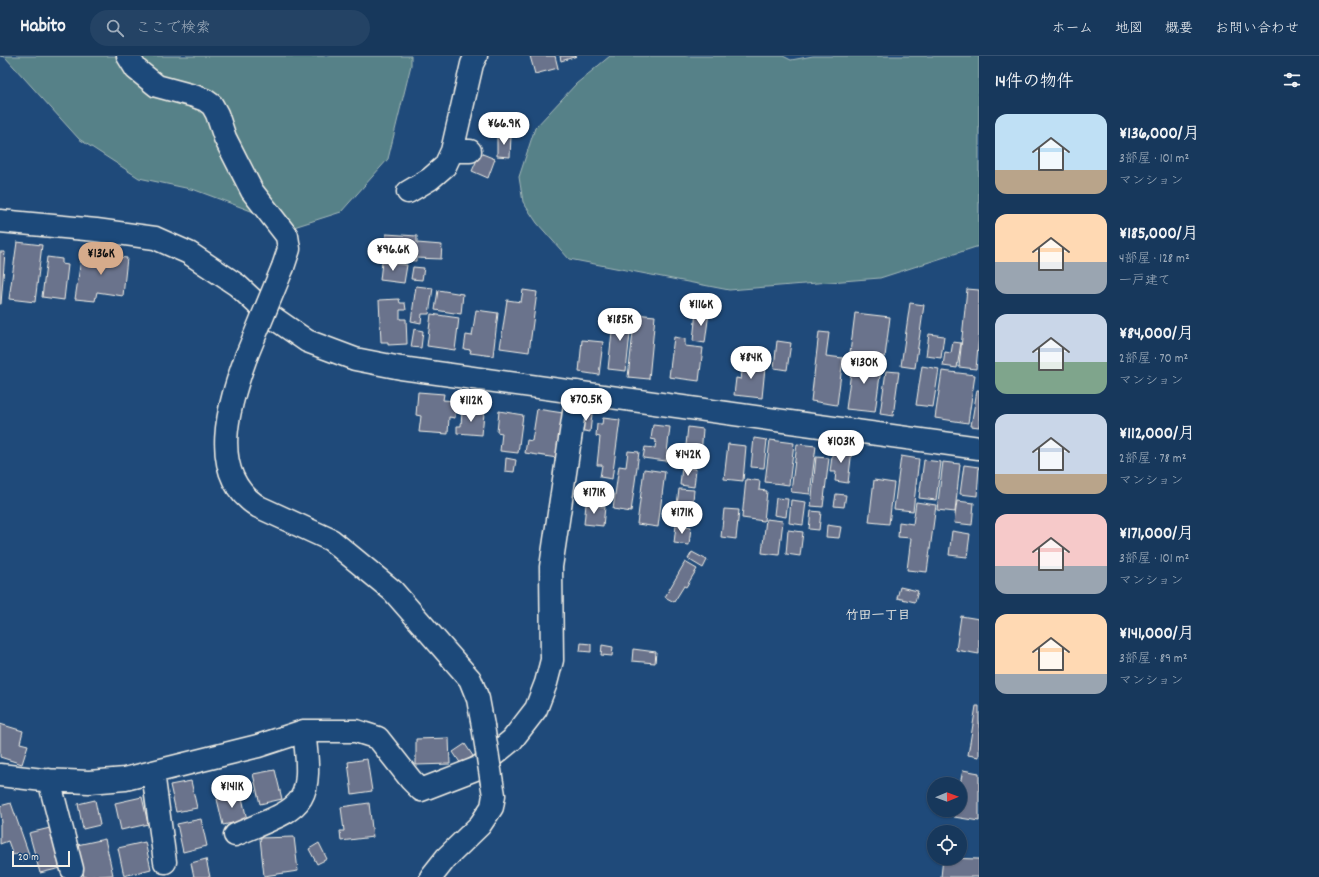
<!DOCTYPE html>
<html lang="ja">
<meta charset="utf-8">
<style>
:root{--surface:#17385c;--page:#244365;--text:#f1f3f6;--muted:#9eacbb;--line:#365272;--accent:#d6ab8b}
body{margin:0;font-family:Dekko,"Klee One",sans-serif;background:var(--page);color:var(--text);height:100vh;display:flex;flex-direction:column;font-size:15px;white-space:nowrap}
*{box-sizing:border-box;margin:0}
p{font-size:13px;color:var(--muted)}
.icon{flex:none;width:22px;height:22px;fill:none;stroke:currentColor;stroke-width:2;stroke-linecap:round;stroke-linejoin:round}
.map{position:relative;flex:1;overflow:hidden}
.sheet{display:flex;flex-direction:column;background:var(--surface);width:340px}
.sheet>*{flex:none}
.needle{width:26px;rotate:89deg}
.buttons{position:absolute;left:927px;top:721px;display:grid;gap:8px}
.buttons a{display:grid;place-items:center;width:40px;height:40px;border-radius:50%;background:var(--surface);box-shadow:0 1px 3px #0004,0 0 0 1px var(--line);font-size:20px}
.scale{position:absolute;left:12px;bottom:10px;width:58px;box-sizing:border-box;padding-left:4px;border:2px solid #f4f1e8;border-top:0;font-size:11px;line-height:14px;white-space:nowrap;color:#f4f1e8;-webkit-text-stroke:3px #1f4a7a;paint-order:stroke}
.price{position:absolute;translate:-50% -34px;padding:0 9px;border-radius:14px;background:#fff;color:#222;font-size:13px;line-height:26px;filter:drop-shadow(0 1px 2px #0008)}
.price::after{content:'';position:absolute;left:50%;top:24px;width:12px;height:9px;margin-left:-6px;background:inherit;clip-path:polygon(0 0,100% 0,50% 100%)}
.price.current{background:var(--accent);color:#111}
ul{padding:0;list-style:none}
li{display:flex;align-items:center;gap:12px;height:100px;padding:0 16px}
li span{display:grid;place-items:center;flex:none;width:112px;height:80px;border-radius:12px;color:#555}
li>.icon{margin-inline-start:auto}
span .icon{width:48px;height:48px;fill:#fffc;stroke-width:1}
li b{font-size:17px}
h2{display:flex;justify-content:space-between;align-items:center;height:48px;padding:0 16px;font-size:17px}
header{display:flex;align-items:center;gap:24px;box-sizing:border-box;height:56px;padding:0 20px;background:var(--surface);border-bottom:1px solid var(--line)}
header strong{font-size:19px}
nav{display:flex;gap:22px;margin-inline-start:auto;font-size:14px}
.search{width:280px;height:36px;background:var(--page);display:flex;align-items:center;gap:10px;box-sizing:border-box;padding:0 14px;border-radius:22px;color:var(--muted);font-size:15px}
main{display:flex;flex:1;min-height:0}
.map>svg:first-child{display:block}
</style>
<header>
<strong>Habito</strong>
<div class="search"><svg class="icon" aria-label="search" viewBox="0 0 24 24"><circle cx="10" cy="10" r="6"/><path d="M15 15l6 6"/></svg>ここで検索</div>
<nav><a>ホーム</a><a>地図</a><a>概要</a><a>お問い合わせ</a></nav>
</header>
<main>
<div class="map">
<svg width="979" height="821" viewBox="0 0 979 821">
<rect width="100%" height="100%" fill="#1f4a7a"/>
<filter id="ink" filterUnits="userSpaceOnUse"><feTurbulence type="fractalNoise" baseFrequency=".025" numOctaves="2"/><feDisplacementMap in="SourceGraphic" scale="8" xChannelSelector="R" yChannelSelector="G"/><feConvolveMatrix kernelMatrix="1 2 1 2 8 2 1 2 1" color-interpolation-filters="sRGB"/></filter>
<g filter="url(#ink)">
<path fill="#568188" stroke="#a5b9b8" d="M0 0H411V9L388 103 341 156 294 171 195 134 139 122 79 83 5 1Z
M610 0H783L791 4 813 0H979V190L880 222 729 234 569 203 537 167 523 146 519 121 535 72 576 28Z"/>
<path fill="#6b738c" stroke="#f4f1e8" d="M530 0H555L558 12 535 18Z
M560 0H577L561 5Z
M497 80H511L510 101 497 100Z
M480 97 495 103 488 122 472 115Z
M386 178 417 180V187L442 189 441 203 416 202V205L399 204 400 198 384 197Z
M17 186 42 189 35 246 9 243Z
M0 196H5L1 248H0Z
M82 197 127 202 123 240 97 236 95 245 75 243Z
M47 201 62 203V208L68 209 64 244 42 241Z
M382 206 407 209 404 227 380 224Z
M413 211 424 212 422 224 411 223Z
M416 230 433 232 429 258H422L421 267 411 265Z
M967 233 979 234V279L976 313 959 311Z
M438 234 463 238 461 258 435 254Z
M523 234 537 236 529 296 500 292 507 244 521 246Z
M399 243 400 247H405L406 254H400V263H406L407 288 388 289V286H381L379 244Z
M910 247 924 249 915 312 901 310Z
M476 254 498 257 493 300 470 297 471 294 464 293 466 279 472 280Z
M696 255 709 256 705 287 693 285Z
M614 257 632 259 626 315 608 313Z
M855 257 890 261 885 301 850 297Z
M431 258 459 262 455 294 427 290Z
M635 258 655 260 649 323 628 321Z
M414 273 423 275 421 292 411 291Z
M819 276 829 277 826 300 843 302 837 349 811 345Z
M929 278 944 280 941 302 926 300Z
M674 281 685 283V290L703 292 699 325 669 321Z
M582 284 603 286 599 319 579 316Z
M777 285 791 287 787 314 774 312Z
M953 286 961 287 957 312 943 310 945 296 951 297Z
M853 301 882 305 875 356 846 353Z
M744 302 758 303V310L765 311 762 342 734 339 736 322 741 323Z
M922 310 939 313 933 351 916 349Z
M886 315 899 316 893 360 880 358Z
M942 315 975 319 968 367 935 362Z
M977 334H979V371L971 370Z
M418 336 444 338 443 344 456 345 455 362 449 361 448 378 419 376 421 360 416 359Z
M537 353 563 357 557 402 525 397 527 384 532 385Z
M462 355 484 357 482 379 457 377V370H461Z
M499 355 523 359 518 397 500 395 502 377 497 376Z
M582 357 592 358 590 376 580 374Z
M603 362 620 364 612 423 600 421 602 409H597L600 381 596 380 597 368H602Z
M653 369 670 371 666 405 643 402 645 391 655 392 656 384 651 383Z
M688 371 703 373 701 399 685 398Z
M754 382 767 384 764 412 751 411Z
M770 384 794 387 789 429 765 426Z
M728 388 746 390 743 425 724 423Z
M797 388 816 390 810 438 791 436Z
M833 392 852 394 848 427 835 425 836 416H830Z
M628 395 639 396 631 456 613 453 619 410 626 411Z
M901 400 919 403 913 455 894 453Z
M816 401 829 402 823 451 811 450Z
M506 402 516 404 514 416 505 415Z
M924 404 941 406 936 444 919 442Z
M943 406 960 408 955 456 937 454Z
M964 409 979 411 977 440 960 438Z
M682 411 696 413 694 431 680 429Z
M644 413 665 416 658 471 637 468Z
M746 423 760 425 759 434 767 435 764 465 742 462Z
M874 424 894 427 889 468 869 466Z
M679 433 694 434 691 466 675 465Z
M836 438 846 439 844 451 834 450Z
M776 442 788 443 786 461 774 459Z
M791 444 806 446 803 469 789 467Z
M957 445 974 447 972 469 954 467Z
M916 446 936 449 927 516 907 514 911 482 898 481 899 466 913 468Z
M586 448 605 451 603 470 584 468Z
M724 453 739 454 736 483 721 481Z
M811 455 821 456 819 474 809 473Z
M766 463 783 465 779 499 762 497Z
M676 469 691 471 689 489 674 487Z
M827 469 841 471 839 482 826 481Z
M788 474 803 476 800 500 786 498Z
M952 475 970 478 967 501 949 499Z
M692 496 707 504 703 512 688 503Z
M685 506 697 513 686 531 684 530 674 546 665 541Z
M900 531 918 535 915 546 897 542Z
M961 560 979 563V598L956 594Z
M581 587 591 588V596L580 595Z
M602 589 613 591 612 600 601 599Z
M633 593 656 596 655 607 632 605Z
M976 650H979V701L968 699Z
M0 668 23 675 20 687 28 689 22 708 0 701Z
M449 682 450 708 416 709V683Z
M465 688 473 700 461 708 453 696Z
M367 703 372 735 352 738 348 706Z
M275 714 282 743 260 748 253 718Z
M963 714 979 717V765L954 761 956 754H960V728Z
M191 725 197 752 176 756 170 729Z
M241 737 247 764 223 769 217 743Z
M142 741 148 768 121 774 115 747Z
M95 744 100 769 83 773 78 748Z
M11 747 30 801 20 805 18 797 13 799 8 785 0 788V768L2 767 0 750Z
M369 747 373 781 341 785 340 775H344L341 751Z
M201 763 207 790 183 796 177 768Z
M50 772 61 812 40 817 29 777Z
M294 781 298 815 264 820 260 782Z
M105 783 113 819 84 821 77 789Z
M145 786 151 813 124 820 118 792Z
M319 787 327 803 317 808 309 793Z
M943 802 979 803V821H941Z
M206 803 210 821H194L191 807Z"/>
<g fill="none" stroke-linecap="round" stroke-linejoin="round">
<g stroke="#f4f1e8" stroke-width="25">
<path id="minor" d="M128 0 136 13 157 30 194 40 205 44 212 49 217 58 225 82 252 135 287 180 289 193 283 211
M452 95H470
M408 136 430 123 445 110 452 95 472 8 476 0
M0 165 96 174 155 182 189 197 237 229 268 258 307 285 355 303 401 312 979 392
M246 301C229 348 206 419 259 451L331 484 393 535 470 623 478 643 483 670
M153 716 165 806
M0 719 43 724 89 726 125 723 258 690 304 675H356L378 682 411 724 421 734 478 712 512 684 536 653 546 627 552 604 551 511 577 336
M49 724 72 813
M235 779C302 750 314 754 304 675
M431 821 446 802 480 769 492 751 494 739 492 727"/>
</g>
<use href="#minor" stroke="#1f4a7a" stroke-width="22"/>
<g stroke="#f4f1e8" stroke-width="25" stroke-linecap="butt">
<path id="minor-bridge" d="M246 301 283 211
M483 670 492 727"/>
</g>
<use href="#minor-bridge" stroke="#1f4a7a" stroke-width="22"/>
</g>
</g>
<g text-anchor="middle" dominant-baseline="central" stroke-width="3" stroke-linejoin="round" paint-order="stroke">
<g font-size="13" font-weight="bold" fill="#f4f1e8" stroke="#1f4a7a">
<text x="878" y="560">竹田一丁目</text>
</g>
</g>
</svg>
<div class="buttons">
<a><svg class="needle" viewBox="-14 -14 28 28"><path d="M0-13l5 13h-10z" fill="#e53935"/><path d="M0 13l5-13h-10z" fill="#9eacbb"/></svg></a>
<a><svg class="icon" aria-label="locate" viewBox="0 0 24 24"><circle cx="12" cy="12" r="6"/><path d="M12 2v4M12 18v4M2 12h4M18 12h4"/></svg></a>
</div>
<div class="scale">20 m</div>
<b class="price" style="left:504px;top:90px">¥66.9K</b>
<b class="price" style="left:393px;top:216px">¥96.6K</b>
<b class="price current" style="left:101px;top:220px">¥136K</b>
<b class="price" style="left:701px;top:271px">¥116K</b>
<b class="price" style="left:620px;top:286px">¥185K</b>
<b class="price" style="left:751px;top:324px">¥84K</b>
<b class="price" style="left:864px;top:329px">¥130K</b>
<b class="price" style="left:586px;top:366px">¥70.5K</b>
<b class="price" style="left:471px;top:367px">¥112K</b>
<b class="price" style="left:841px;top:408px">¥103K</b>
<b class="price" style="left:688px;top:421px">¥142K</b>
<b class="price" style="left:594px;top:459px">¥171K</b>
<b class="price" style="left:682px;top:479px">¥171K</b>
<b class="price" style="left:232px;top:753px">¥141K</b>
</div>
<section class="sheet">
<h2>14件の物件<svg class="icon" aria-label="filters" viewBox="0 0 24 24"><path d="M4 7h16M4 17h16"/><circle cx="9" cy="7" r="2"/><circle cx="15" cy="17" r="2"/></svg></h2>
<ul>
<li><span style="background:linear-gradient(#bfe0f5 70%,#b9a48a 0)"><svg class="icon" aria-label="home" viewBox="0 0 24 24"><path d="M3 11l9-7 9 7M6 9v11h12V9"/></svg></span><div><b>¥136,000/月</b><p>3部屋 · 101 m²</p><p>マンション</p></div></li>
<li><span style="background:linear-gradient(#ffd9b3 60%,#9aa5b1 0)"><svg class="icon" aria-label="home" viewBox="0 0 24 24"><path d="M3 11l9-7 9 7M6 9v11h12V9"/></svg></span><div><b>¥185,000/月</b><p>4部屋 · 128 m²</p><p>一戸建て</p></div></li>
<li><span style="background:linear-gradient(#c9d6e8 60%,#7fa58c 0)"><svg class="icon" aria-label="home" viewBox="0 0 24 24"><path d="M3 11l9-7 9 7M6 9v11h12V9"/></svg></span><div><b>¥84,000/月</b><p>2部屋 · 70 m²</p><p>マンション</p></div></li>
<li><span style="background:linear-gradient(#c9d6e8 75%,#b9a48a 0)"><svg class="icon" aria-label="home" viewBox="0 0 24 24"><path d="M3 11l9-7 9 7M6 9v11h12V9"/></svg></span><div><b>¥112,000/月</b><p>2部屋 · 78 m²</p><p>マンション</p></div></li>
<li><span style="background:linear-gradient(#f6c9c9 65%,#9aa5b1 0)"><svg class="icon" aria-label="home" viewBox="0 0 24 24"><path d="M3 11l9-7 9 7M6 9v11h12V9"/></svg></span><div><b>¥171,000/月</b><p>3部屋 · 101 m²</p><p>マンション</p></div></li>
<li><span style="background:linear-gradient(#ffd9b3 75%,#9aa5b1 0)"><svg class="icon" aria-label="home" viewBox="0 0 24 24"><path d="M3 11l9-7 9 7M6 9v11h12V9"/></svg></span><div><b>¥141,000/月</b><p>3部屋 · 89 m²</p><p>マンション</p></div></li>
</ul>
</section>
</main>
